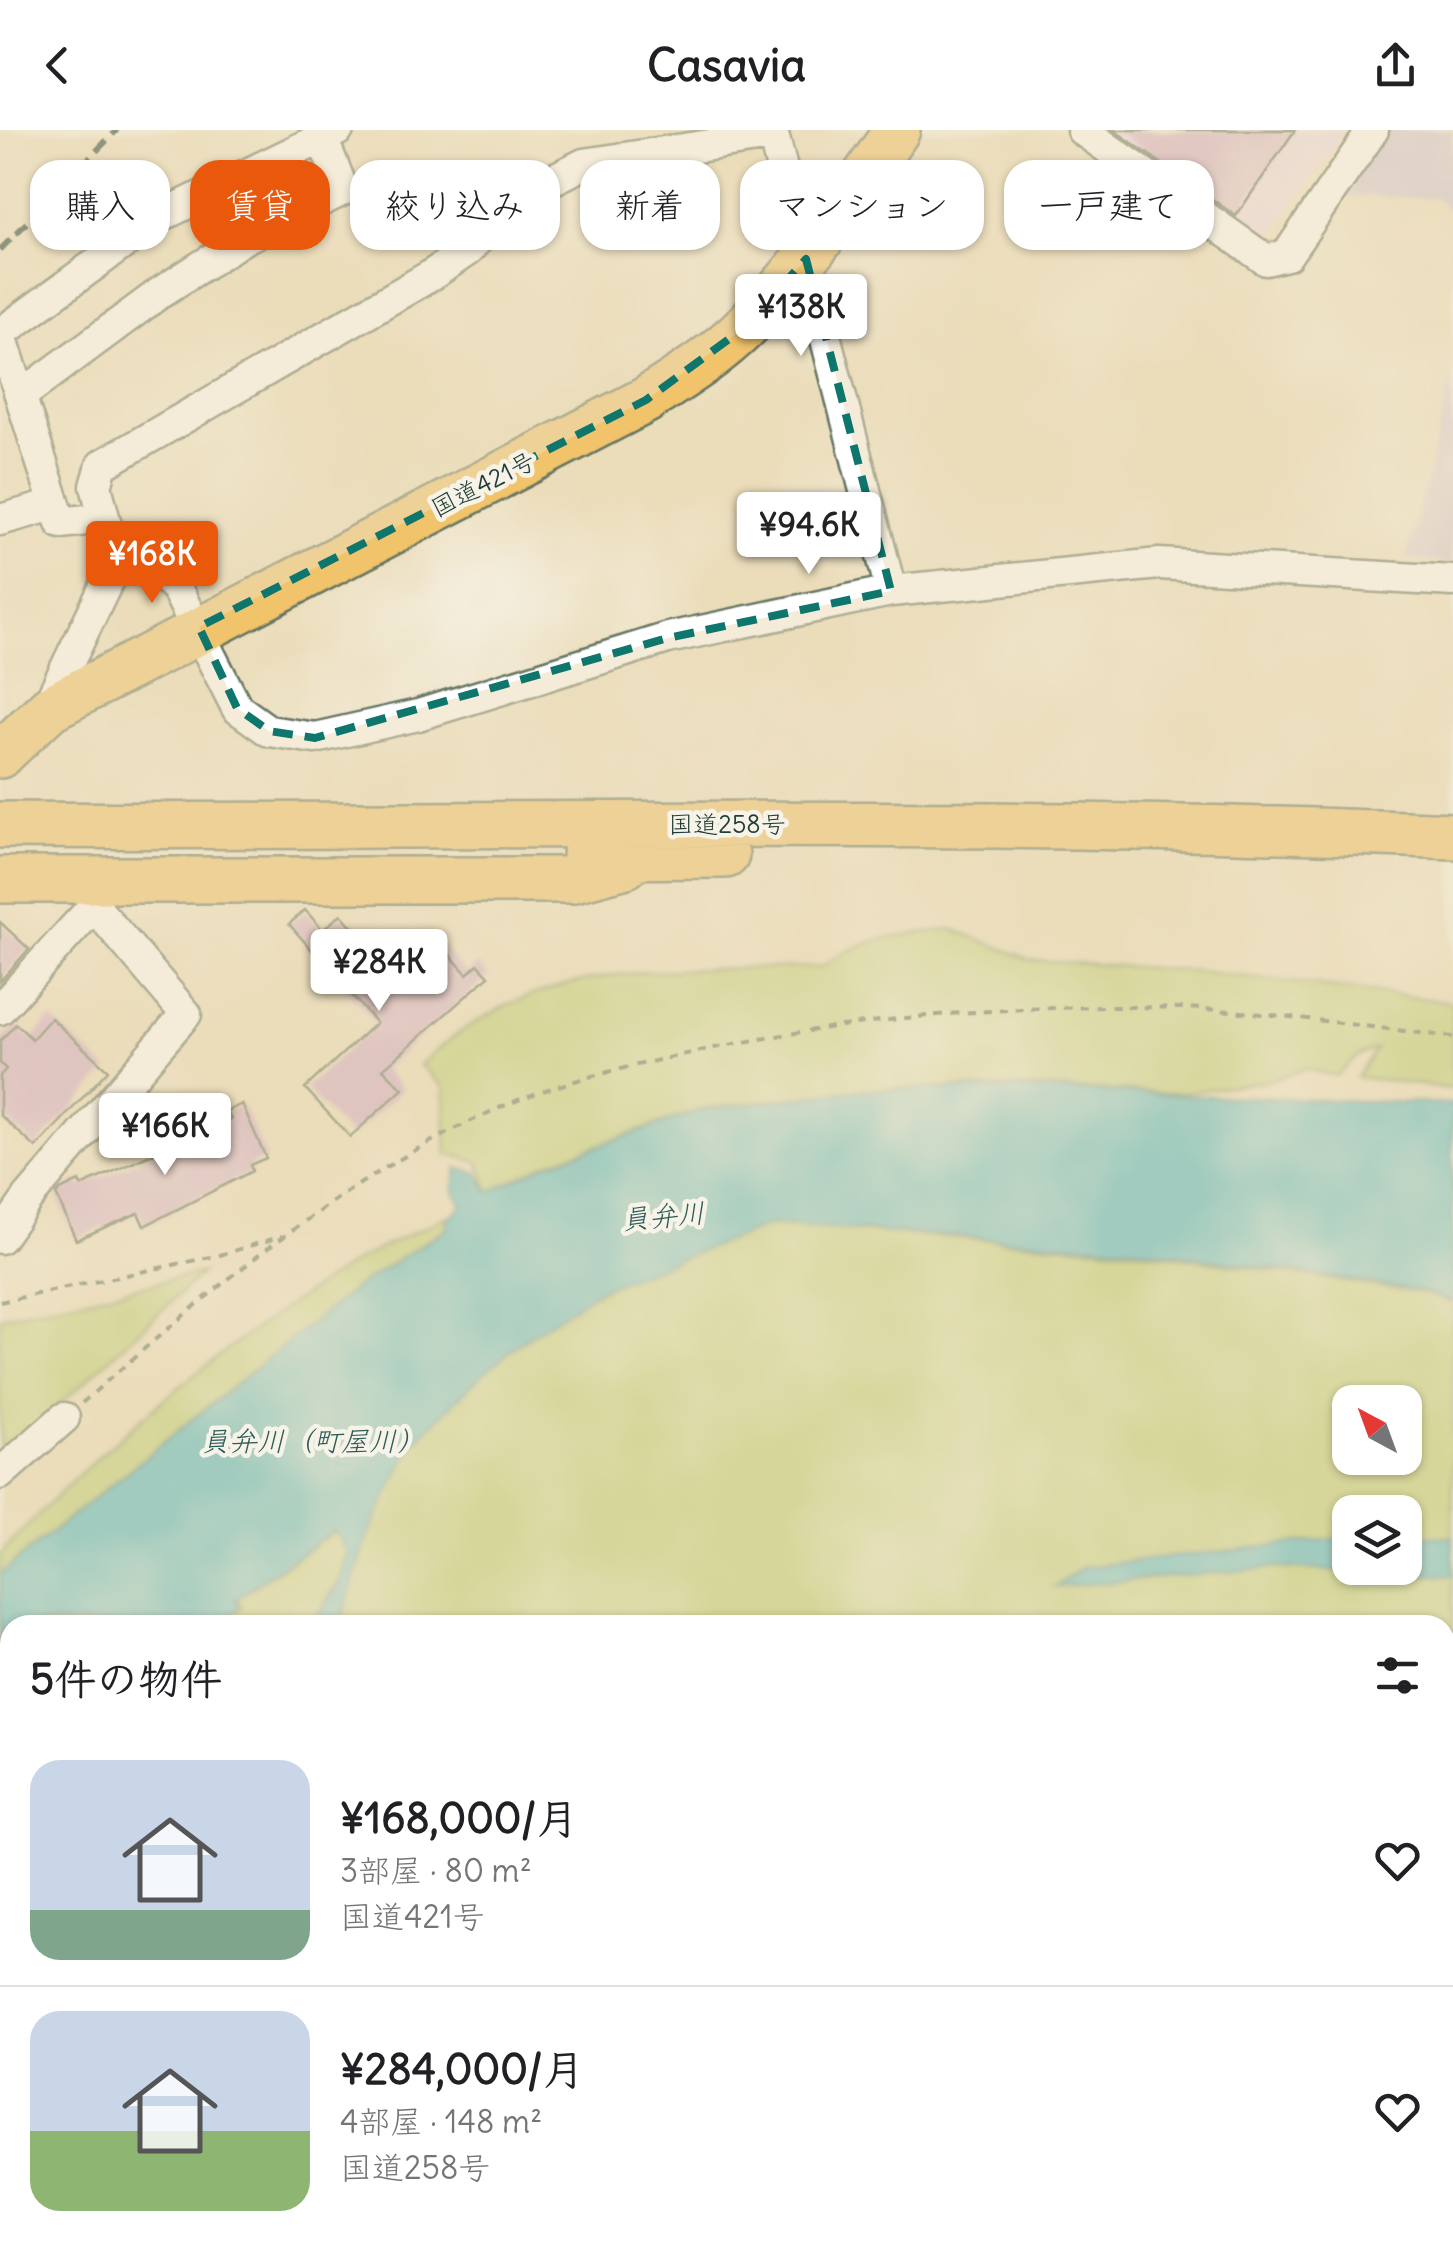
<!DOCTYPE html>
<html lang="ja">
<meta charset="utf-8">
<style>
:root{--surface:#fff;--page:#f6f6f6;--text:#202124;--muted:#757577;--line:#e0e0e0;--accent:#ea580c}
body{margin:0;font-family:Delius,"Klee One",sans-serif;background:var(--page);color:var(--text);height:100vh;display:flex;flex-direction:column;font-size:38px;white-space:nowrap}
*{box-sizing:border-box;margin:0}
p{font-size:32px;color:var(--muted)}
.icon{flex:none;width:55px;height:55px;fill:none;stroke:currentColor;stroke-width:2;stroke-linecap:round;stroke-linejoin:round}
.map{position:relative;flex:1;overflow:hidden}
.sheet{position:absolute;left:0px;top:1485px;width:1455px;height:642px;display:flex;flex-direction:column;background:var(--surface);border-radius:30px 30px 0 0;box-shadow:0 2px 8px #0004}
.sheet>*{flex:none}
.guide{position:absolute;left:30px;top:30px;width:1395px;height:90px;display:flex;gap:20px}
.needle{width:65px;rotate:319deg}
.buttons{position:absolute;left:1332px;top:1255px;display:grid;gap:20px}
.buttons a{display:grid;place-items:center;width:90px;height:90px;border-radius:20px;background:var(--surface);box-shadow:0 2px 8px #0004;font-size:50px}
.price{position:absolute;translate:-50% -85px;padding:0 22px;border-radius:10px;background:#fff;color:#222;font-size:32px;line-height:65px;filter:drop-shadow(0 2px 5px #0008)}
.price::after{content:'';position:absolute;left:50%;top:60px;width:30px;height:22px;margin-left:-15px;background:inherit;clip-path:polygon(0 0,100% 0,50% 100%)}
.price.active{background:var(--accent);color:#fff}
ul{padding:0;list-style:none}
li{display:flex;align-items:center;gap:30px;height:250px;padding:0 30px}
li+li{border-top:2px solid var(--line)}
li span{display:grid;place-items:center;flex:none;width:280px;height:200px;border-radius:30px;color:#555}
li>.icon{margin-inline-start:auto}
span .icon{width:120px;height:120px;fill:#fffc;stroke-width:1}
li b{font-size:42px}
h2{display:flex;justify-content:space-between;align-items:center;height:120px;padding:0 30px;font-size:42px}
.tag{padding:0 35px;border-radius:30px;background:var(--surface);box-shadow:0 2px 8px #0004;font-size:35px;line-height:90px}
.tag.active{background:var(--accent);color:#fff}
header{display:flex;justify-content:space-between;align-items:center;height:130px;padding:0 30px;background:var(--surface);font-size:45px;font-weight:700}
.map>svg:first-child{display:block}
</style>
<header><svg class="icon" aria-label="back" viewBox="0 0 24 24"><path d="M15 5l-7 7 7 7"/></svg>Casavia<svg class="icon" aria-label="share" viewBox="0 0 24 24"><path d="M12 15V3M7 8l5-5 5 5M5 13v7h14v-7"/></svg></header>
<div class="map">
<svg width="1453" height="2127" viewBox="0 0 1453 2127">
<rect width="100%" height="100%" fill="#f7f3e8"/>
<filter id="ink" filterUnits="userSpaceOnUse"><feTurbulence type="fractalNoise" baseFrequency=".01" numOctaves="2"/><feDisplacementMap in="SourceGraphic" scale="20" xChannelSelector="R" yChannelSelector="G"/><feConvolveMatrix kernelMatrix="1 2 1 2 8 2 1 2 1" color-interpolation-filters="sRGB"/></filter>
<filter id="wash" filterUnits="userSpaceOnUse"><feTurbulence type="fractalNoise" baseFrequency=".0048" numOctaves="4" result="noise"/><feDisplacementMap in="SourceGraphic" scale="40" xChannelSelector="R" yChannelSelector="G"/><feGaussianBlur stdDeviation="2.25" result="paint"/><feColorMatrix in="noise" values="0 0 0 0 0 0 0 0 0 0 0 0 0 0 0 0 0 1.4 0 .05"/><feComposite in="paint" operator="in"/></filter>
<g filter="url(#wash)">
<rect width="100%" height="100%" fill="#ebddba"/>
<path fill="#ead1ec" d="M1093 0H1346L1260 119Z"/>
<path fill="#cabfd6" d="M1381 0H1453V150L1452 85 1437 68 1334 66Z
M1453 245V434L1406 428Z"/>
<path fill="#bccf73" stroke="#6e8654" stroke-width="2.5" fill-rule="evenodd" d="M953 799 1031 830 1197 841 1453 872V959L1356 947 1376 919 1359 925 1336 946 1304 939 1271 950 1182 963 1016 957 866 959 705 978 546 1033 490 1062 479 1032 447 1024 444 957 420 935C536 824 673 842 821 837 862 807 904 804 953 799Z
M447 1086 446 1098 359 1155 0 1444V1425C100 1316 220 1217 345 1138 377 1118 413 1103 447 1086Z
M770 1095 1133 1120 1427 1164 1453 1173V1552L1445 1551V1495H341C355 1434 378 1371 411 1317 438 1273 557 1180 605 1158 658 1134 715 1116 770 1095ZM1350 1272H1405V1328H1350ZM1350 1382H1405V1438H1350Z
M202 1143 0 1330V1187Z
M335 1401 348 1422 340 1450 313 1491 314 1495H219L242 1477 237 1468Z
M10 1691V2118H192L186 2127H0V1699Z"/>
<path fill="#4ab7c5" stroke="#347a7c" stroke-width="2.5" d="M1016 959 1453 974V1172L1426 1162 1132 1117 770 1095 602 1158 526 1208 479 1247 413 1314 369 1403 340 1495H315L313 1491 341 1451 348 1422 334 1400 235 1469 240 1477 218 1495H10V1691L0 1699V1444L360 1154 447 1098 448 1088 462 1075 453 1060 457 1038 478 1043 489 1062 546 1034 706 979 865 960Z
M1405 1405 1453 1407V1446L1274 1438 1055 1457 1083 1437 1350 1407V1438H1405Z"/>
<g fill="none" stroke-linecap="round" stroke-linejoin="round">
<path stroke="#4ab7c5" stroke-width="6" d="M30 2127 34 2118"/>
</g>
<g id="blocks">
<path fill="#d1a8c8" d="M1114 0H1295L1236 86Z
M305 780 323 800 341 784 380 828 391 818 410 840 440 814 467 844 478 834 489 846 383 939 403 959 350 1007 305 958 376 893 289 794Z
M0 792 29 819 0 851Z
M51 888 108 940 36 1018 0 985V946L6 939 0 933V911L16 894 32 909Z
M242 974 266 1028 250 1035 252 1041 144 1096 138 1083 76 1110 56 1064 60 1060 79 1051 81 1056 231 989 227 981Z"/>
</g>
</g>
<g filter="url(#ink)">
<use href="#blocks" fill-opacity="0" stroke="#667563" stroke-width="2.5"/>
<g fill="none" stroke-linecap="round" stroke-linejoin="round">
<g stroke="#667563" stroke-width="35">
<path id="minor" d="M772 0 891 461
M1082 0 1266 130 1287 125 1373 0
M0 202 61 393 104 388
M1 203 161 86 338 0
M22 265 161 162 245 108 343 60 323 10
M0 390 54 375
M116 434 151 436 176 458 237 578 269 601 315 608 418 585 668 508 891 461 1159 434 1453 451
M46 579 116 434 96 356 102 335 430 146 468 120 513 69 584 34 770 6
M0 879 94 776V756
M0 1108 28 1068 186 884 94 776
M0 1344 64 1288
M1445 1873 1453 1883
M1257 2118 1264 2127"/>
</g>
<g stroke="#667563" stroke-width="42">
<path id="major" d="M1445 1839 1453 1833
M1081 2127 1093 2118"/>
</g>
<g stroke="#667563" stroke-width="50">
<path id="highway" d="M0 625 50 578 646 270C680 248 716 226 746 196 805 138 850 68 897 0
M0 695C484 698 969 686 1453 706
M585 726 726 725
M0 750H570L626 735"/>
</g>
<path stroke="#667563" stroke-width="4" stroke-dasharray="8 8" stroke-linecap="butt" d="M0 1172 220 1125 282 1106
M82 1273C205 1165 336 1053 486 984 553 952 624 938 695 922 857 887 1017 873 1183 878 1272 882 1364 897 1453 907
M1445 1524H1453
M1445 1560 1453 1561
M1445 2115 1453 2109
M411 2118 412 2127
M152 2127 158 2118
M523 2127 535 2118
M1430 2127 1442 2118"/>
<use href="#minor" stroke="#fff" stroke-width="30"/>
<use href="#major" stroke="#f1c36a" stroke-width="38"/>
<use href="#highway" stroke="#f1c36a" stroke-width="45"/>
<path stroke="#1f3d34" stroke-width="6" stroke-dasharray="15 8" stroke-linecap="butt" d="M0 120 117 0"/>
</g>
</g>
<path d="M0 0H1453V2127H0ZM806 129 891 461 668 508 315 608 269 601 237 578 199 497 646 270 744 198Z" fill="#ebddba" fill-opacity=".55" fill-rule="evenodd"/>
<path fill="none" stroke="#0f766e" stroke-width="8" stroke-dasharray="20 12" stroke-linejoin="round" d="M806 129 891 461 668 508 315 608 269 601 237 578 199 497 646 270 744 198Z"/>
<g text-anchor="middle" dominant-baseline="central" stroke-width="9" stroke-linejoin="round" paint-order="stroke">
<g font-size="25" fill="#1f3d34" stroke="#f7f3e8">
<text transform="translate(483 354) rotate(-27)">国道421号</text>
<text x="727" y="694">国道258号</text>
</g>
<g font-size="28" font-style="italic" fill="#2a5c58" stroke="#f7f3e8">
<text transform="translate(663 1086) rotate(-5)">員弁川</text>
<text x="313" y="1311">員弁川（町屋川）</text>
</g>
</g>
</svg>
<div class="buttons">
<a><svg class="needle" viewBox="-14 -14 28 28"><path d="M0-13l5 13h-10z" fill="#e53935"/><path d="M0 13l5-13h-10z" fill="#757577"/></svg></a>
<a><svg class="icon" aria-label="layers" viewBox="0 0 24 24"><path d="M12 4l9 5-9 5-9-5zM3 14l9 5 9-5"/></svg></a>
</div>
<b class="price" style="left:801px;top:229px">¥138K</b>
<b class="price" style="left:809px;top:447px">¥94.6K</b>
<b class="price active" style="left:152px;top:476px">¥168K</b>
<b class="price" style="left:379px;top:884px">¥284K</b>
<b class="price" style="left:165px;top:1048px">¥166K</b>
<div class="guide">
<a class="tag">購入</a>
<a class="tag active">賃貸</a>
<a class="tag">絞り込み</a>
<a class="tag">新着</a>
<a class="tag">マンション</a>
<a class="tag">一戸建て</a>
</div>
<section class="sheet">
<h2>5件の物件<svg class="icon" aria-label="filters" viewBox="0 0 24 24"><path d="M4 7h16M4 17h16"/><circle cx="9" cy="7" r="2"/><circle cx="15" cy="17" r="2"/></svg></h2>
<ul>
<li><span style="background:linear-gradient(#c9d6e8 75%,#7fa58c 0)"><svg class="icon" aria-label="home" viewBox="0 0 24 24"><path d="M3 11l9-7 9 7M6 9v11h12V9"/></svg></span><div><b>¥168,000/月</b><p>3部屋 · 80 m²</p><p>国道421号</p></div><svg class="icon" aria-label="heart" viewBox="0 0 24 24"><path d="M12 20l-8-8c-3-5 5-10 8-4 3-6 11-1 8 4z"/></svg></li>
<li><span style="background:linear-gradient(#c9d6e8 60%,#8fb573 0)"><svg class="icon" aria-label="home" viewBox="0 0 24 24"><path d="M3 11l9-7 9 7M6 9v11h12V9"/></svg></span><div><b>¥284,000/月</b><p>4部屋 · 148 m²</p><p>国道258号</p></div><svg class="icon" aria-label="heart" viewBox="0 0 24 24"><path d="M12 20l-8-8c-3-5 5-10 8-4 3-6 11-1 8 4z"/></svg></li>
</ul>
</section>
</div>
